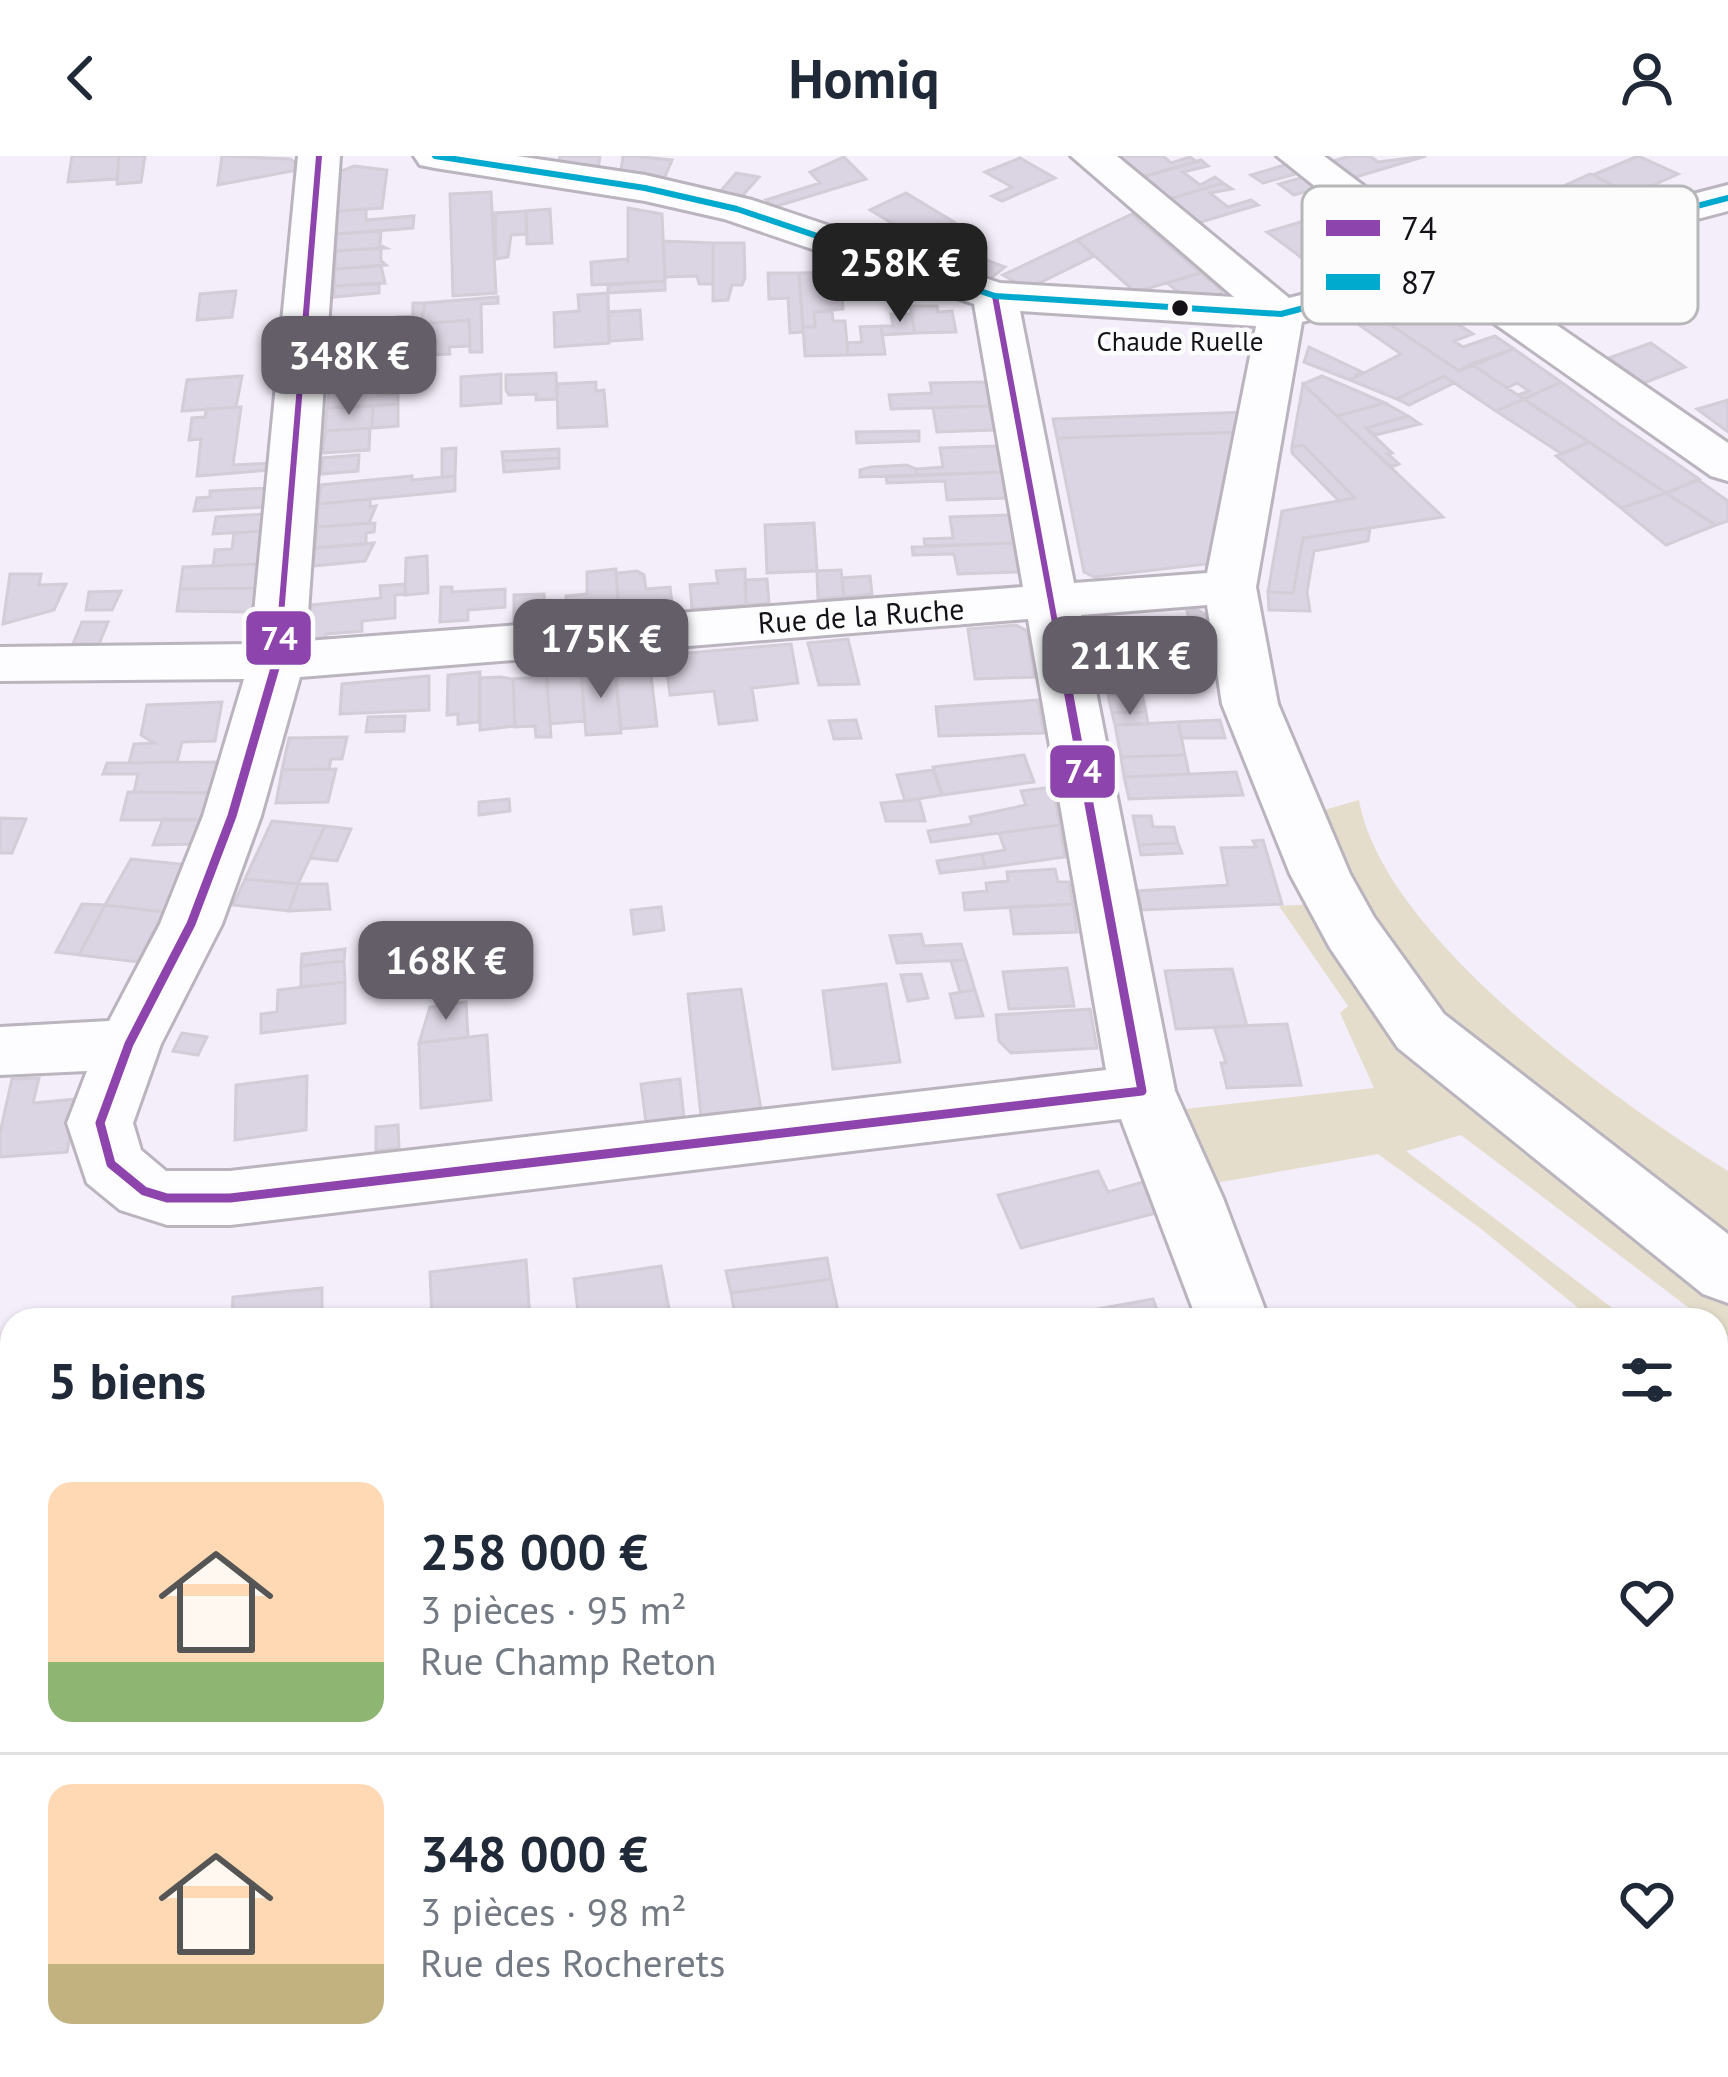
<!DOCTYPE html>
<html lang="fr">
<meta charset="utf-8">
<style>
:root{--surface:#fff;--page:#f6f6f7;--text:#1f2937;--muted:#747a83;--line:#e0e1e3;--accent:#635e68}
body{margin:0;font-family:"PT Sans",sans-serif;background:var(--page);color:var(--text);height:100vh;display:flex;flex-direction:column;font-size:45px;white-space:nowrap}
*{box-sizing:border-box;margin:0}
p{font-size:39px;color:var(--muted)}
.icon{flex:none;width:66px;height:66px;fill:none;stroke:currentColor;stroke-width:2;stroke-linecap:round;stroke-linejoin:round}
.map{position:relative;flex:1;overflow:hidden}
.drawer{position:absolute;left:0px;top:1152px;width:1728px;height:771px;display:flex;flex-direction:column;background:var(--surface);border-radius:36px 36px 0 0;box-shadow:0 3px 9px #0004}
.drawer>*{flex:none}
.price{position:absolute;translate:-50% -102px;padding:0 27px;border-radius:24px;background:var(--accent);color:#fff;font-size:39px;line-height:78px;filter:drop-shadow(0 3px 6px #0008)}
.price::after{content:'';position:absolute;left:50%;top:72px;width:36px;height:27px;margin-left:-18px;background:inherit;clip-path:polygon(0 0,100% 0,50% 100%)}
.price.on{background:#222;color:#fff}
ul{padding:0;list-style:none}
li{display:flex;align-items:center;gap:36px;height:300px;padding:0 48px}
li+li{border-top:3px solid var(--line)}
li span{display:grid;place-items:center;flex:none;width:336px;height:240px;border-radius:24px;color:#555}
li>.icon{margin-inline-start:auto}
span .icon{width:144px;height:144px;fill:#fffc;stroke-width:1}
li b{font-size:51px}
h2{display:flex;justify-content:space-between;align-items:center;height:144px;padding:0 48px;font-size:51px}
header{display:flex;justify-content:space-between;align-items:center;height:156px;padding:0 48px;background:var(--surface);font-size:54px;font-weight:800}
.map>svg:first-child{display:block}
</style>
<header><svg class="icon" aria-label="back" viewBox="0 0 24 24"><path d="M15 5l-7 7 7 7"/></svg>Homiq<svg class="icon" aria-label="person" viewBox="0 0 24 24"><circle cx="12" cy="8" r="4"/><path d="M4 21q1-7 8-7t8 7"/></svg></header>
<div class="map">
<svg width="1728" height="1921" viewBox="0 0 1728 1921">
<rect width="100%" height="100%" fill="#f4eefa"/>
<path fill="#e4ddcb" d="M1359 644C1383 781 1614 944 1728 1015V1091L1484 900 1386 789 1314 657Z
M1318 748 1728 1144V1181L1716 1172V1164H1705L1461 979 1406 995 1628 1164H1593L1480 1072 1378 998 1199 1030 1176 954 1374 932 1340 857 1348 850 1279 750Z"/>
<path fill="#dbd4e2" stroke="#d2cdd7" stroke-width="3" d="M72 0H119L117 23 68 26Z
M119 0H145L141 26 117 28Z
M222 0 290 3 298 8 297 14 218 29Z
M560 0H600L598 13H558Z
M623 0H632L672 4 663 25 620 22Z
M1116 0H1163L1171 7 1190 1 1197 6 1139 22Z
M1350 0H1370L1378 6 1426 0 1349 23 1327 7Z
M1638 0 1678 18 1631 39 1593 19Z
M844 1 866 23 774 51 766 44 820 27 810 16Z
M1020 2 1055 22 1002 45 992 40 1012 31 985 16Z
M1201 4 1208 10 1183 16 1200 29 1215 21 1223 27 1166 44 1139 22Z
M1288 8 1299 17 1263 27 1251 19Z
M354 10 387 14 382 52 337 55 339 16Z
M736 17 759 21 735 48 713 44Z
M1590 18 1593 19 1631 39 1589 51 1559 32Z
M1304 21 1318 32 1294 39 1279 28Z
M1223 27 1232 33 1210 37 1228 51 1251 44 1258 49 1194 68 1166 44Z
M491 36 496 137 453 140 450 38Z
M906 37 954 66 881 95 915 81 870 54Z
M628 52 662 58 665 125 592 129 591 106 626 103 628 107Z
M366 53V64L414 60 413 72 336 78 337 55Z
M550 53 552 87 527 88 526 55Z
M526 55V78L511 79 508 101 496 103 495 57Z
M1132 58 1201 117 1135 136 1077 84Z
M1314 62 1344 89 1302 102 1267 76Z
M936 74 967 90 960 94 1005 111 981 130 886 97Z
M381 75 380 89 386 92 336 95V78Z
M1077 84 1094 100 1027 133 1003 119Z
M663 85 713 87V128H699L697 120 665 121Z
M713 87H744L745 122 742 129H732L728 144 713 145Z
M381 92V105L386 109 335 113 336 95Z
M381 110 385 127 334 130 335 113Z
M840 116 843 153 814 156 815 171H803L799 117Z
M768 117H799L803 176 790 177 788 142 769 143Z
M1201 117 1223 135 1213 145 1187 143 1167 127Z
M665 125V134L608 137V129Z
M379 128V137L334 141V130Z
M236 135 232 161 197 164 200 138Z
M608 137 609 187 555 191 554 157 579 155 578 139Z
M498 141V147L481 148 482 196H470L469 164 421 168 425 147Z
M1420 144 1473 178 1454 185 1463 191 1495 180 1514 193 1459 215 1376 159Z
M413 147H425L421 168 469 164 470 190 449 191 450 198 412 200Z
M910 150H937L938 156 952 155 956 176 915 177Z
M640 154 642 183 610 185 608 156Z
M832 155 833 165H845L848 199 805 200 803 171H815L814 156Z
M891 158H911L915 177 882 179 881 170H893Z
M1376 159 1459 215 1471 208 1524 243 1496 255 1444 220 1397 243 1350 224 1401 198 1355 166Z
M413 160 412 183 374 186V193H385L384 202 331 206 333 172 398 168 397 161Z
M881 170 885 198 848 199 847 187 862 186 860 171Z
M412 183V200L384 202 385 193 398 192 399 184Z
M1651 187 1685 211 1644 227 1609 202Z
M1309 191 1362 216 1350 224 1304 206Z
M1514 193 1561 226 1524 243 1518 239 1529 235 1517 227 1507 232 1471 208Z
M357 208 356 218 377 216 376 229 329 232 331 210Z
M556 217 557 243 536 244V238L509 239 506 234V219Z
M501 218V247L461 250V221Z
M242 220 236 251 182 255 187 224Z
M1322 220 1385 247 1337 260 1303 228Z
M1444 220 1454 227 1409 249 1397 243Z
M596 226V235L604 234 607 270 558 272 557 228Z
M986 226 990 250 891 253 889 239 932 237 930 227Z
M1561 226 1619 268 1699 323 1666 337 1524 243Z
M1303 228 1443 361 1303 382 1293 437 1268 436 1282 355 1355 342 1303 289 1292 291Z
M379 229 378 239 398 238V248L327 252 329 232Z
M1524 243 1535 251 1589 286 1562 298 1496 255Z
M1728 244V276L1697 253Z
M1385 247 1408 260 1366 272 1392 297 1388 298 1399 308 1391 311 1337 260Z
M398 248V270L372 272 373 250Z
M373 250 372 272 325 275 327 252Z
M990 250 994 274 937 276 933 252Z
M241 251 233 309 271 307 270 314 197 320 201 283 189 284 192 262 205 261 206 253Z
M1246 256 1242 276 1057 282 1053 263Z
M1408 260 1420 268 1375 279 1366 272Z
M370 272 369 294 323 297 325 275Z
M919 275V285L857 287 856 276Z
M1242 276 1215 407 1094 421 1084 416 1057 282Z
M1589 286 1627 311 1666 337 1621 352 1556 300Z
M1303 289 1355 342 1339 345 1292 297V291Z
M997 290 1002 316 917 319 916 313 943 311 940 292Z
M456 292 455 320 442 321V293Z
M559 293V302L503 305 502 296Z
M359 299 358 315 321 318 323 302Z
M559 302V312L504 316 503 305Z
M907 309 916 313 917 319 860 321V314L871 311Z
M1002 316 1006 342 947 344 945 325 887 327 886 321Z
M412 320V324L455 320V335L318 348 321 329Z
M1698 324 1728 345V365L1716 369 1666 337Z
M268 332 266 351 194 355 197 342 210 341V335Z
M1666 337 1709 365 1716 369 1666 389 1621 352Z
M370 343V351L376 350 369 367 317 371 318 348Z
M265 358 263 375 213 378 216 361Z
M1009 359 1014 387 925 390 924 383 953 382 950 361Z
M375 367 374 376 366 377V388L315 392 317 371Z
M814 367 817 415 767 417 765 369Z
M1370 372 1368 385 1314 395 1307 436 1310 455 1269 454 1268 436 1293 437 1303 382Z
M263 375 259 408 213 410 215 394 232 393 234 377Z
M374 387 365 405 313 410 315 392Z
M1014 387 1019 416 958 418 954 398 913 399 912 391Z
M427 400 428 437 405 439 406 402Z
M259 408 256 432 180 433 183 411Z
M616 413 619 459 568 464 566 440 587 438V416Z
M745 413 746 449 692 453 690 429 718 427 716 415Z
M841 414 844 441 818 443 817 415Z
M637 415 644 419 646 433 670 431 673 455 619 459 616 417Z
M10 418H41L39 429 66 428 54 454 3 468Z
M870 420 872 438 844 441 842 422Z
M767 423 769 447 746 449 745 424Z
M405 428 406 438 395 439V462L362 465V475L326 478 325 486 307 488 310 449 381 442 380 430Z
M441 431H452V436L505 433V451L468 454V464L440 466Z
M256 432 253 456 177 455 180 433Z
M121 435 112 454H86L89 436Z
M544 438 545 466 514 469V439Z
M1198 454 1211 462 1213 485 1195 486 1187 455Z
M82 466H108L99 488H73Z
M1016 469 1027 475 1035 521 975 523 968 473Z
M1160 470 1164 487 1098 490 1095 473Z
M848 483 859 528 819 529 808 487Z
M1159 487 1163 508 1103 510 1098 490Z
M791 488 798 527 752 532 757 564 719 568 714 535 670 539 665 499Z
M623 503 633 513 650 511 657 570 621 573 614 504Z
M607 504H614L621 577 586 579 581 517 599 516 598 511 607 510Z
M554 509V516L581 517 585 565 550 568 546 510Z
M540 510H546L551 581H536L535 570 515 571 513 523 529 522 540 517Z
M480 516 479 566 458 568V558L447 559 448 519Z
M429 520V554L340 558 342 528Z
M500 521 513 523 515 570 480 574V522Z
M1142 538 1146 556 1112 557 1108 539Z
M1038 544 1044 577 939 580 936 551Z
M222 546 215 585 182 586 177 606 129 607 134 588 154 587 141 579 147 549Z
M1146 556 1148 568 1115 569 1112 557Z
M405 560 404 575 366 576 368 561Z
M856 564 861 582 834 583 829 565Z
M1220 564 1225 582H1181L1178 566Z
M1178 566 1185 599 1121 601 1115 569Z
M347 581 342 603H331L329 613 282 614 289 582Z
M1024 599 1034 626 942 639 933 611Z
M1185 599 1189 618 1124 621 1121 601Z
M224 606 218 637 134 636 138 618H103L107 607Z
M336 613 328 646 276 647 282 614Z
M933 614 942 639 905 645 897 619Z
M1236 616 1243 639 1129 643 1124 621Z
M1053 631 1060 669 931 686 928 675 972 668 970 661 1026 649 1021 635Z
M128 636H134L218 637 212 664H121Z
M509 643 510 655 479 659V646Z
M919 643 925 665H886L881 647Z
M1133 660H1151L1153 671H1174L1178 687 1139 689Z
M0 662 26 663 12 697H0Z
M163 663 212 664 199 688 153 689Z
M272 665 325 670 298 728 245 723Z
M1060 669 1065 701 985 712 982 698 1005 694 999 677Z
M325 670 351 673 337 705 310 702Z
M1263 684 1282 748 1141 754 1138 735 1228 729 1221 692 1256 691 1253 685Z
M1178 687 1182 697 1141 699 1139 689Z
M982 698 985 712 940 717 937 705Z
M131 703 189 709 164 756 105 749Z
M1055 713 1058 726H1069L1073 748 965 754 963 737 987 735 986 727 1008 725 1007 716Z
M245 723 298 728 289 755 233 749Z
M298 728H327L330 753 289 755Z
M82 748 105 749 79 799 56 796Z
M1073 748 1077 776 1014 778 1010 751Z
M105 749 164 756 138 806 79 799Z
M661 751 664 774 634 778 631 754Z
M921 778 924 790 961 788 966 804 897 807 890 780Z
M345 793 344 805 301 810 302 798Z
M966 804 975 834 960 836 951 805Z
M344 805 345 826 301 831V810Z
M1067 812 1074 850 1009 853 1003 816Z
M1232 813 1247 870 1176 873 1165 815Z
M921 818 928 842 908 845 901 819Z
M345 826V867L261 877V858L277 856 278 834Z
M886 828 900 906 833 913 823 835Z
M741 833 761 954 701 960 688 838Z
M975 834 983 860 956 862 950 838Z
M466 846 468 881 419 887 430 851Z
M1090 853 1097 892 1011 897 999 885 996 859Z
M1287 868 1301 929 1227 932 1221 907H1226L1214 871Z
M182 877 207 881 198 899 173 895Z
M487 879 491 944 421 952 419 887Z
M307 920 306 974 235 984 236 929Z
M39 922 33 947 77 943 67 996 0 1001V977L12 923Z
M680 923 684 963 646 967 641 928Z
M398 969 399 992 376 995V971Z
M1098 1015 1108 1036 1150 1024 1164 1055 1021 1092 998 1039Z
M827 1102 831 1123 731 1137 726 1115Z
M526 1104 530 1164H432L430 1116Z
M661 1110 671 1164H579L574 1123Z
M831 1123 840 1164H736L731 1137Z
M322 1132V1164H232L233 1141Z
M1153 1143 1161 1164H1037Z"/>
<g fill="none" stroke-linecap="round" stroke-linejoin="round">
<g stroke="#b9b4be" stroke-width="6">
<path id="minor" d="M298 0H340L306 485 1023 431 974 148 724 63 645 45 435 12 420 9 414 0H517L645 19 752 44 1000 127 1234 141 1071 0H1117L1289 142 1415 110 1277 0H1324L1456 99 1728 29V55L1484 119 1728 287V325L1711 320 1441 130 1302 166 1256 431 1278 548 1350 718 1374 761 1444 858 1728 1078V1147L1703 1138 1398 892 1330 792 1290 718 1222 548 1207 449 1081 459 1175 935 1223 1042 1269 1164H1197L1121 963 230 1069H167L120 1054 87 1027 67 967 87 915 0 919V871L109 865 160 768 203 660 244 523 0 525V491L251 488ZM1020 155 1256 170 1207 417 1074 427ZM1028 463 1106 914 230 1015H166L141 994 133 967 161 888 222 768 261 660 300 521Z"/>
</g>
<use href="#minor" fill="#fdfcfe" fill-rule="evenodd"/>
<g stroke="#fcfcfc" stroke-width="12">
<path id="bus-1-far1" d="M995 140 1058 483
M279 483 319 0"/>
</g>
<g stroke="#fcfcfc" stroke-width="18">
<path id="bus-1" d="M279 480 277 505 232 660 191 768 129 888 100 967 111 1008 144 1035 167 1042H230L1142 935 1058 480"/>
</g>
<g stroke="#fcfcfc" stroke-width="12">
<path id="bus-2" d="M435 0 645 32 737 53 995 140 1281 158 1728 42"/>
</g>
<use href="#bus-1-far1" stroke="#8e44ad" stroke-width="6"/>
<use href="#bus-1" stroke="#8e44ad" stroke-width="9"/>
<use href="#bus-2" stroke="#00a9ce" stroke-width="6"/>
</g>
<circle fill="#151119" stroke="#fcfcfc" stroke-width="4.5" cx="1180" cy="152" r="10"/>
<g text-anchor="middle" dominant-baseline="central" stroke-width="9" stroke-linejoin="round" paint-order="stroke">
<g font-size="27" fill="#151119" stroke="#fcfcfc">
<text x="1180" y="185">Chaude Ruelle</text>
</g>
<g font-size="30" fill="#151119" stroke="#fcfcfc">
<text transform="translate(861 459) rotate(-4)">Rue de la Ruche</text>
</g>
</g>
<rect x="1302" y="30" width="396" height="138" rx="18" fill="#fcfcfc" stroke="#b7b6b8" stroke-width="3"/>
<rect x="1326" y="64" width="54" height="16" fill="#8e44ad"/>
<rect x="1326" y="118" width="54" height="16" fill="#00a9ce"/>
<g font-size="33" fill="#151119">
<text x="1401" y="84">74</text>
<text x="1401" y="138">87</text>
</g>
<g stroke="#fcfcfc" stroke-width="4.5">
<rect x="244" y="453" width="69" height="58" rx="12" fill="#8e44ad"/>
<rect x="1048" y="587" width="69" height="57" rx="12" fill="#8e44ad"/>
</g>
<g font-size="33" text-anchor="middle" font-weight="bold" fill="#fff">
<text x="279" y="494">74</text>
<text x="1083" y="627">74</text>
</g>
</svg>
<b class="price on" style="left:900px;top:169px">258K €</b>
<b class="price" style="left:349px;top:262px">348K €</b>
<b class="price" style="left:601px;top:545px">175K €</b>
<b class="price" style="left:1130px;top:562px">211K €</b>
<b class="price" style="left:446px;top:867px">168K €</b>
<section class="drawer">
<h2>5 biens<svg class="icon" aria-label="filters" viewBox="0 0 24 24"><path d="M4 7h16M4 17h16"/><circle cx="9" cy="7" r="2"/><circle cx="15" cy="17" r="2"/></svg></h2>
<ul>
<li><span style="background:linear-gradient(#ffd9b3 75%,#8fb573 0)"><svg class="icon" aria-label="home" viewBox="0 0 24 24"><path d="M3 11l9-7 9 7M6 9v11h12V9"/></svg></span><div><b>258 000 €</b><p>3 pièces · 95 m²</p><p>Rue Champ Reton</p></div><svg class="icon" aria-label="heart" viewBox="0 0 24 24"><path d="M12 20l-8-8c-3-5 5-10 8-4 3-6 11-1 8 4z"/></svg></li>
<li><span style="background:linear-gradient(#ffd9b3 75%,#c2b280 0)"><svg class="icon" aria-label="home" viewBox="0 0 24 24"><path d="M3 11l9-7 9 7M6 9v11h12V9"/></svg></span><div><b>348 000 €</b><p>3 pièces · 98 m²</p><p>Rue des Rocherets</p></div><svg class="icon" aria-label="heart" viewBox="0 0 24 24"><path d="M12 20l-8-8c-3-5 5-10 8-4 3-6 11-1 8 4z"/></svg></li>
</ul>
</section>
</div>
